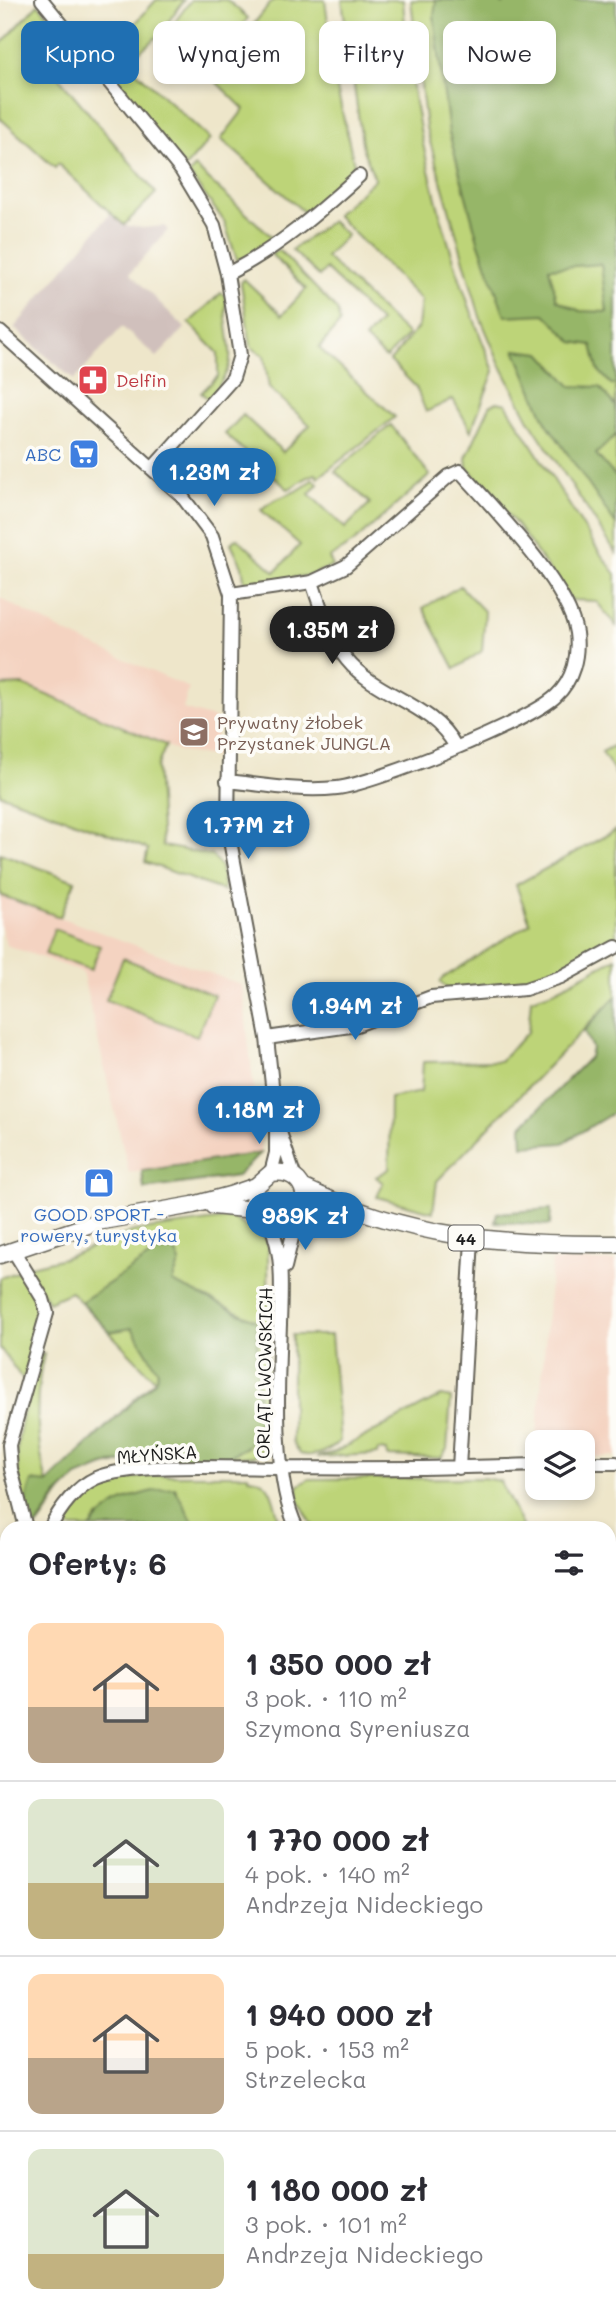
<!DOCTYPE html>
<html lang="pl">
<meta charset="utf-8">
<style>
:root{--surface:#fff;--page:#f2f2f3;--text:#2b2b33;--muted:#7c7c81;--line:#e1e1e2;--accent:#1f6fb2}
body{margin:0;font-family:Mali,sans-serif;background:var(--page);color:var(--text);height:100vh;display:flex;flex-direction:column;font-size:26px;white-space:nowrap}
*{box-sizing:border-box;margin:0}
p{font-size:23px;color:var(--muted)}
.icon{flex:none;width:38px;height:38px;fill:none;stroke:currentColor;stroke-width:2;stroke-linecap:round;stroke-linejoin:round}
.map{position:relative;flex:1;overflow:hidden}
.panel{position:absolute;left:0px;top:1521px;width:616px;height:800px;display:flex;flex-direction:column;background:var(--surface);border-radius:21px 21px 0 0;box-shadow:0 4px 10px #0003}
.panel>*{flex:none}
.hud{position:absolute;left:21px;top:21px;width:574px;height:63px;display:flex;gap:14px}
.tools{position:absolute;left:525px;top:1430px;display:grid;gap:14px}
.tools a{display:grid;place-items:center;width:70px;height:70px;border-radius:14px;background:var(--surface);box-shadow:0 4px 10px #0003;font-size:35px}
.price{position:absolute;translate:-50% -60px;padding:0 16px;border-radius:24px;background:var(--accent);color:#fff;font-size:23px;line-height:46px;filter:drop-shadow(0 2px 4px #0008)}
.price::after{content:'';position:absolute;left:50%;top:42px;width:21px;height:16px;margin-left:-10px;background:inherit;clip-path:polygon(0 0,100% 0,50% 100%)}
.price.on{background:#222;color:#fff}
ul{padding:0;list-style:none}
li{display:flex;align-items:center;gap:21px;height:175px;padding:0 28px}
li+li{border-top:2px solid var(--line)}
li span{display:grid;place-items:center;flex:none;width:196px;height:140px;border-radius:14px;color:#555}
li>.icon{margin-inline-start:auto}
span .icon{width:84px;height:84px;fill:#fffc;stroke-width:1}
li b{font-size:30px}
h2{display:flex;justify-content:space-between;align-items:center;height:84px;padding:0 28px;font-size:30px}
.tag{padding:0 24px;border-radius:14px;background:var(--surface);box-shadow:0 4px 10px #0003;font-size:24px;line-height:63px}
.tag.on{background:var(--accent);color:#fff}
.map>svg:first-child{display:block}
</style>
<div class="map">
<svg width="616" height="2319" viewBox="0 0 616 2319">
<rect width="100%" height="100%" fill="#fdfcf7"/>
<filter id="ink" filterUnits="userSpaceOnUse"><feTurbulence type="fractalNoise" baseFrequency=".0143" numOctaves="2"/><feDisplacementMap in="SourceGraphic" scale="14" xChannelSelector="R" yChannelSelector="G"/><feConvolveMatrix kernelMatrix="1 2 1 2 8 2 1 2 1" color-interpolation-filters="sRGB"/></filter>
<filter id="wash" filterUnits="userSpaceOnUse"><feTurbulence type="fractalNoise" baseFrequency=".00686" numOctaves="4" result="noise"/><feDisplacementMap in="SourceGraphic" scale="28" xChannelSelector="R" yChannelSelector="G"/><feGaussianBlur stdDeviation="1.57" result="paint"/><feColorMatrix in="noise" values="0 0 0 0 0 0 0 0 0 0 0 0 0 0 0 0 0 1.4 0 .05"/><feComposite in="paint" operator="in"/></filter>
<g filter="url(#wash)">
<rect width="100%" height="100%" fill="#eee6ca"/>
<path fill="#f4d3c1" d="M0 598 68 634 189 688 183 709 216 719V756L181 752 23 685 0 686Z
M0 895 242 985 261 1153 129 1173 82 972 6 945 0 924Z
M552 1261H616V1456L583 1457V1442H537L535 1458Z"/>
<path fill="#d0c0bc" d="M111 213 124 225 143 228 164 226 168 230 130 273 185 328 157 357 122 327 74 380 14 328Z"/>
<path fill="#bdd478" stroke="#6c784a" stroke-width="2" d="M156 0H184L158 36 138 53 132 47 127 52 118 43Z
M191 0H227L248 18 207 71 166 34Z
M273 0H325L337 89 354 164 352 173 306 214 221 139 244 109 211 77Z
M342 0H403C411 128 446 253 494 371L471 431 453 399 426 412 416 387 390 361 418 327 421 300 336 215 375 179 363 150Z
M411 0H616V553L529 420 500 364 480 317 426 128Z
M38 4 52 19 44 26 71 60 56 74 156 193 124 225 58 164 55 168 0 118V45Z
M87 26 210 139 185 168 114 81 115 75 92 47 88 49 83 41Z
M195 167 273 238 252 256 237 260 224 221 189 174Z
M331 221 347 235 326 257 408 335 386 358 365 339 380 322 326 269 319 276 292 250Z
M279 250 337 310 340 323 319 348 395 417 318 478 316 474C306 476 298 485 288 489L225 434 243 415 283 452 310 425 269 388 264 356 251 347 241 283 244 279 282 315 306 289 271 254Z
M221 293 227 296C227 303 225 310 226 318 231 362 237 362 209 399L201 393 218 376V353L189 323Z
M497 402 506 404 599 552 616 574V626L596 601 571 600 517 525 467 467 466 458 490 406Z
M391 425 430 475 353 543 329 558 333 566 311 575 245 585 242 566 231 543 237 538 275 572 300 545 261 510C276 494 298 496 313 479L318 484 309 494 345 528 370 503 335 471Z
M460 586 485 612 482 651 455 669 423 608Z
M23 685 166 745 157 767 162 846 212 855 221 867 224 891 145 862 148 849 0 794V686Z
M613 746 616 749V775L602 752Z
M616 830V941L529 983 451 991 440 982 443 978 530 923 516 885Z
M0 853 75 881 60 917 0 895Z
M54 929 100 946 91 970 45 954Z
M123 958 214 995 197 1036 106 1000Z
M616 958V996L437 1181 433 1212 377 1197 383 1183 376 1177 389 1169 390 1098 421 1092 423 1062 500 1061 528 1032 531 999 550 993Z
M232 1218 266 1239 268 1247 269 1444 254 1456C207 1459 115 1453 77 1477 57 1490 51 1512 36 1528 1 1463 22 1418 41 1354H44C34 1395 36 1442 47 1483L155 1380 71 1292 48 1302 27 1267 64 1258 134 1231Z
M20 1271C52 1324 40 1325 23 1380L0 1348V1278Z
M292 1335H331L340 1441C329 1451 315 1458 300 1454L292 1441Z
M441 1396 451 1398 447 1449 441 1458 387 1456 386 1451 378 1450 377 1454 317 1457 335 1452Z
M160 1475H248L249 1478C273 1479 273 1500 279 1520L266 1528H196L197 1524 99 1516 90 1528H58C77 1487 119 1478 160 1475Z
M483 1478 500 1481 523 1528H314L298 1499V1486L309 1479Z
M609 1609 616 1614V1905L609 1900Z
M0 1927 7 1928V1978L0 1976Z
M609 1940 616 1948V2032C606 2015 608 2000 613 1982L609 1975Z"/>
<path fill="#96b668" stroke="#596942" stroke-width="2" fill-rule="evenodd" d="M436 0H497L503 4 505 0H616V383L612 385 598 370 592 345 573 342 545 314 505 316 478 241 449 133 434 16ZM601 264 607 312 580 311 557 300 549 268Z
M515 350 541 353 571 386 600 387 616 406V435L596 454 616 477V525L546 422Z
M616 996V1111L563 1143 523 1146 522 1126 590 1057 592 1048 584 1031Z
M261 1153 237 1176 144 1189 142 1171Z
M551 1209 550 1225 495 1222 497 1213Z
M158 1251H175L180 1262 172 1282 257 1321 259 1431 247 1447 226 1458 111 1463 77 1477 57 1495 36 1528C19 1515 27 1497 32 1481L47 1483 155 1381 158 1371 132 1328 110 1332 81 1302Z
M175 1488 196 1528H90C112 1500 142 1491 175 1488Z
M609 2020 616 2032V2060L609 2065Z
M483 2314H549L546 2319H482Z"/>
</g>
<g filter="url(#ink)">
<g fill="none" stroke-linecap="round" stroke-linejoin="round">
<g stroke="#666359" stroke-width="16">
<path id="minor" d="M42 0 181 170 214 225 227 274 240 355 233 378 152 469
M227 274C277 249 318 213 359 176
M0 332 181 495 212 536 231 594 228 830 267 1038 276 1122V1153L271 1173
M231 594 312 582C321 608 329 638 347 660 377 697 433 703 455 746
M227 781C265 785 299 792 337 788 374 784 531 721 556 696 573 680 579 656 576 633 569 585 493 508 460 471L449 476 346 566 312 582
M267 1038 357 1025 431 997 525 989 561 977 616 947
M280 1132 295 1178
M270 1223C284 1257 281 1289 280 1324 278 1381 272 1479 297 1528
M13 1250 43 1299 47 1313 9 1445 11 1469 26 1528
M285 1267 297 1217
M583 1463H616
M459 1468 472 1239
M50 1528C60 1508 76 1487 96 1478 133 1462 238 1468 282 1468 367 1469 452 1468 537 1465
M609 1922 616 1931
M609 2083 616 2079
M0 2116 7 2118
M245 2314 259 2319
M21 2319 24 2314
M341 2319 342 2314"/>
</g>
<g stroke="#666359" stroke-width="19">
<path id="major" d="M302 1187C408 1238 501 1245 616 1244
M213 1206 255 1210
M0 1255 97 1222 193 1205 230 1195 256 1186 271 1173C322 1166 310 1242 264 1220L253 1202 256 1186"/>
</g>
<use href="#minor" stroke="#fff" stroke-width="12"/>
<use href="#major" stroke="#fff" stroke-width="16"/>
</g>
</g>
<defs>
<g id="pharmacy-square" transform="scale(1.575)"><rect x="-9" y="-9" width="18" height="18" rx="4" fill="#e0444e" stroke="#fdfcf7"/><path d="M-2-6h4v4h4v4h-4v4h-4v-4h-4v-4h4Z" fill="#fff"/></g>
<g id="supermarket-square" transform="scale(1.575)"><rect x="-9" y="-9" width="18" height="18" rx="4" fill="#3f7fe0" stroke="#fdfcf7"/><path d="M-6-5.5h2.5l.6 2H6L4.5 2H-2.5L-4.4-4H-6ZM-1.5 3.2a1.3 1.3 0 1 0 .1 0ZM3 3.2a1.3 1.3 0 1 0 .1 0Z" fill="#fff"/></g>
<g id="school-square" transform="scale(1.575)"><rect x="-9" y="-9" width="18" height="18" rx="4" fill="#8d6e63" stroke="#fdfcf7"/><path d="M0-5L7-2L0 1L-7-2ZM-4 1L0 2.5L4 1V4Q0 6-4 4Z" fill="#fff"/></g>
<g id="shop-square" transform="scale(1.575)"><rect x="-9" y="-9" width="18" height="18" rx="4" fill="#3f7fe0" stroke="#fdfcf7"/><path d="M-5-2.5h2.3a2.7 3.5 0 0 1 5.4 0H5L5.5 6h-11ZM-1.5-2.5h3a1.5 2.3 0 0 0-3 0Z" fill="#fff"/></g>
</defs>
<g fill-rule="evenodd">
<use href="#pharmacy-square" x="93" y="380"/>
<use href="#supermarket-square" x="84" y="454"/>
<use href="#school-square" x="194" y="732"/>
<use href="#shop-square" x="99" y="1183"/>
</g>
<g text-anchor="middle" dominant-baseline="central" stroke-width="7" stroke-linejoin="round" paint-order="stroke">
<rect fill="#fdfcf7" stroke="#605f5e" stroke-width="2" x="448.5" y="1225.5" width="35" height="25" rx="5"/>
<g font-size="16" font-weight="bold" fill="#1c1c1c">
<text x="466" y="1238">44</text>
</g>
<g font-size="18" fill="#be3a42" stroke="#fdfcf7" text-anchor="start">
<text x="116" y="380">Delfin</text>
</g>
<g font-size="18" fill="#366cbe" stroke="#fdfcf7" text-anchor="end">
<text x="61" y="454">ABC</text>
<text x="99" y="1214" text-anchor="middle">GOOD SPORT -<tspan x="99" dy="21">rowery, turystyka</tspan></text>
</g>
<g font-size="18" fill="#785e54" stroke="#fdfcf7" text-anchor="start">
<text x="217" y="722">Prywatny żłobek<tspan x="217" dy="21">Przystanek JUNGLA</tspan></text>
</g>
<g font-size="18" fill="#1c1c1c" stroke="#fdfcf7">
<text transform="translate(264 1373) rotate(-89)">ORLĄT LWOWSKICH</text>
<text transform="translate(157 1454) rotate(-4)">MŁYŃSKA</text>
</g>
</g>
</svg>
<div class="tools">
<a><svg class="icon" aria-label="layers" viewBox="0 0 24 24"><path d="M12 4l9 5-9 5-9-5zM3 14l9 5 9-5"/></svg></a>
</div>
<b class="price" style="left:214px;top:508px">1.23M zł</b>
<b class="price on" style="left:332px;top:666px">1.35M zł</b>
<b class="price" style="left:248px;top:861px">1.77M zł</b>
<b class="price" style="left:355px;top:1042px">1.94M zł</b>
<b class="price" style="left:259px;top:1146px">1.18M zł</b>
<b class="price" style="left:305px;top:1252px">989K zł</b>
<div class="hud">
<a class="tag on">Kupno</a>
<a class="tag">Wynajem</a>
<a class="tag">Filtry</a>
<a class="tag">Nowe</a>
</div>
<section class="panel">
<h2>Oferty: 6<svg class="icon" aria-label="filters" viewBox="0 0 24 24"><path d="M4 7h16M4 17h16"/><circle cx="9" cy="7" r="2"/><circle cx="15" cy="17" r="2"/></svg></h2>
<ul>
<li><span style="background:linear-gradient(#ffd9b3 60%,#b9a48a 0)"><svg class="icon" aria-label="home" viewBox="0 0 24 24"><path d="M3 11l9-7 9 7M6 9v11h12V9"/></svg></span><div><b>1 350 000 zł</b><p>3 pok. · 110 m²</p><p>Szymona Syreniusza</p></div></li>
<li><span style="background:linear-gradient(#dfe7d0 60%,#c2b280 0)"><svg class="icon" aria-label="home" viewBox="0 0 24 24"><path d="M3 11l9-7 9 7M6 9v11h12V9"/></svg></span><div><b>1 770 000 zł</b><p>4 pok. · 140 m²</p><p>Andrzeja Nideckiego</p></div></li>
<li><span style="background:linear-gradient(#ffd9b3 60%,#b9a48a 0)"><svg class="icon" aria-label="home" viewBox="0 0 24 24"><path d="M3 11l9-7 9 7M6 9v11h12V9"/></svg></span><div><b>1 940 000 zł</b><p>5 pok. · 153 m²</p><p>Strzelecka</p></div></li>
<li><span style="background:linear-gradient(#dfe7d0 75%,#c2b280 0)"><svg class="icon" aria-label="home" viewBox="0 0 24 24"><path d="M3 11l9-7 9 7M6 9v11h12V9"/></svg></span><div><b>1 180 000 zł</b><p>3 pok. · 101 m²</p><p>Andrzeja Nideckiego</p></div></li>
</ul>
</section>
</div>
